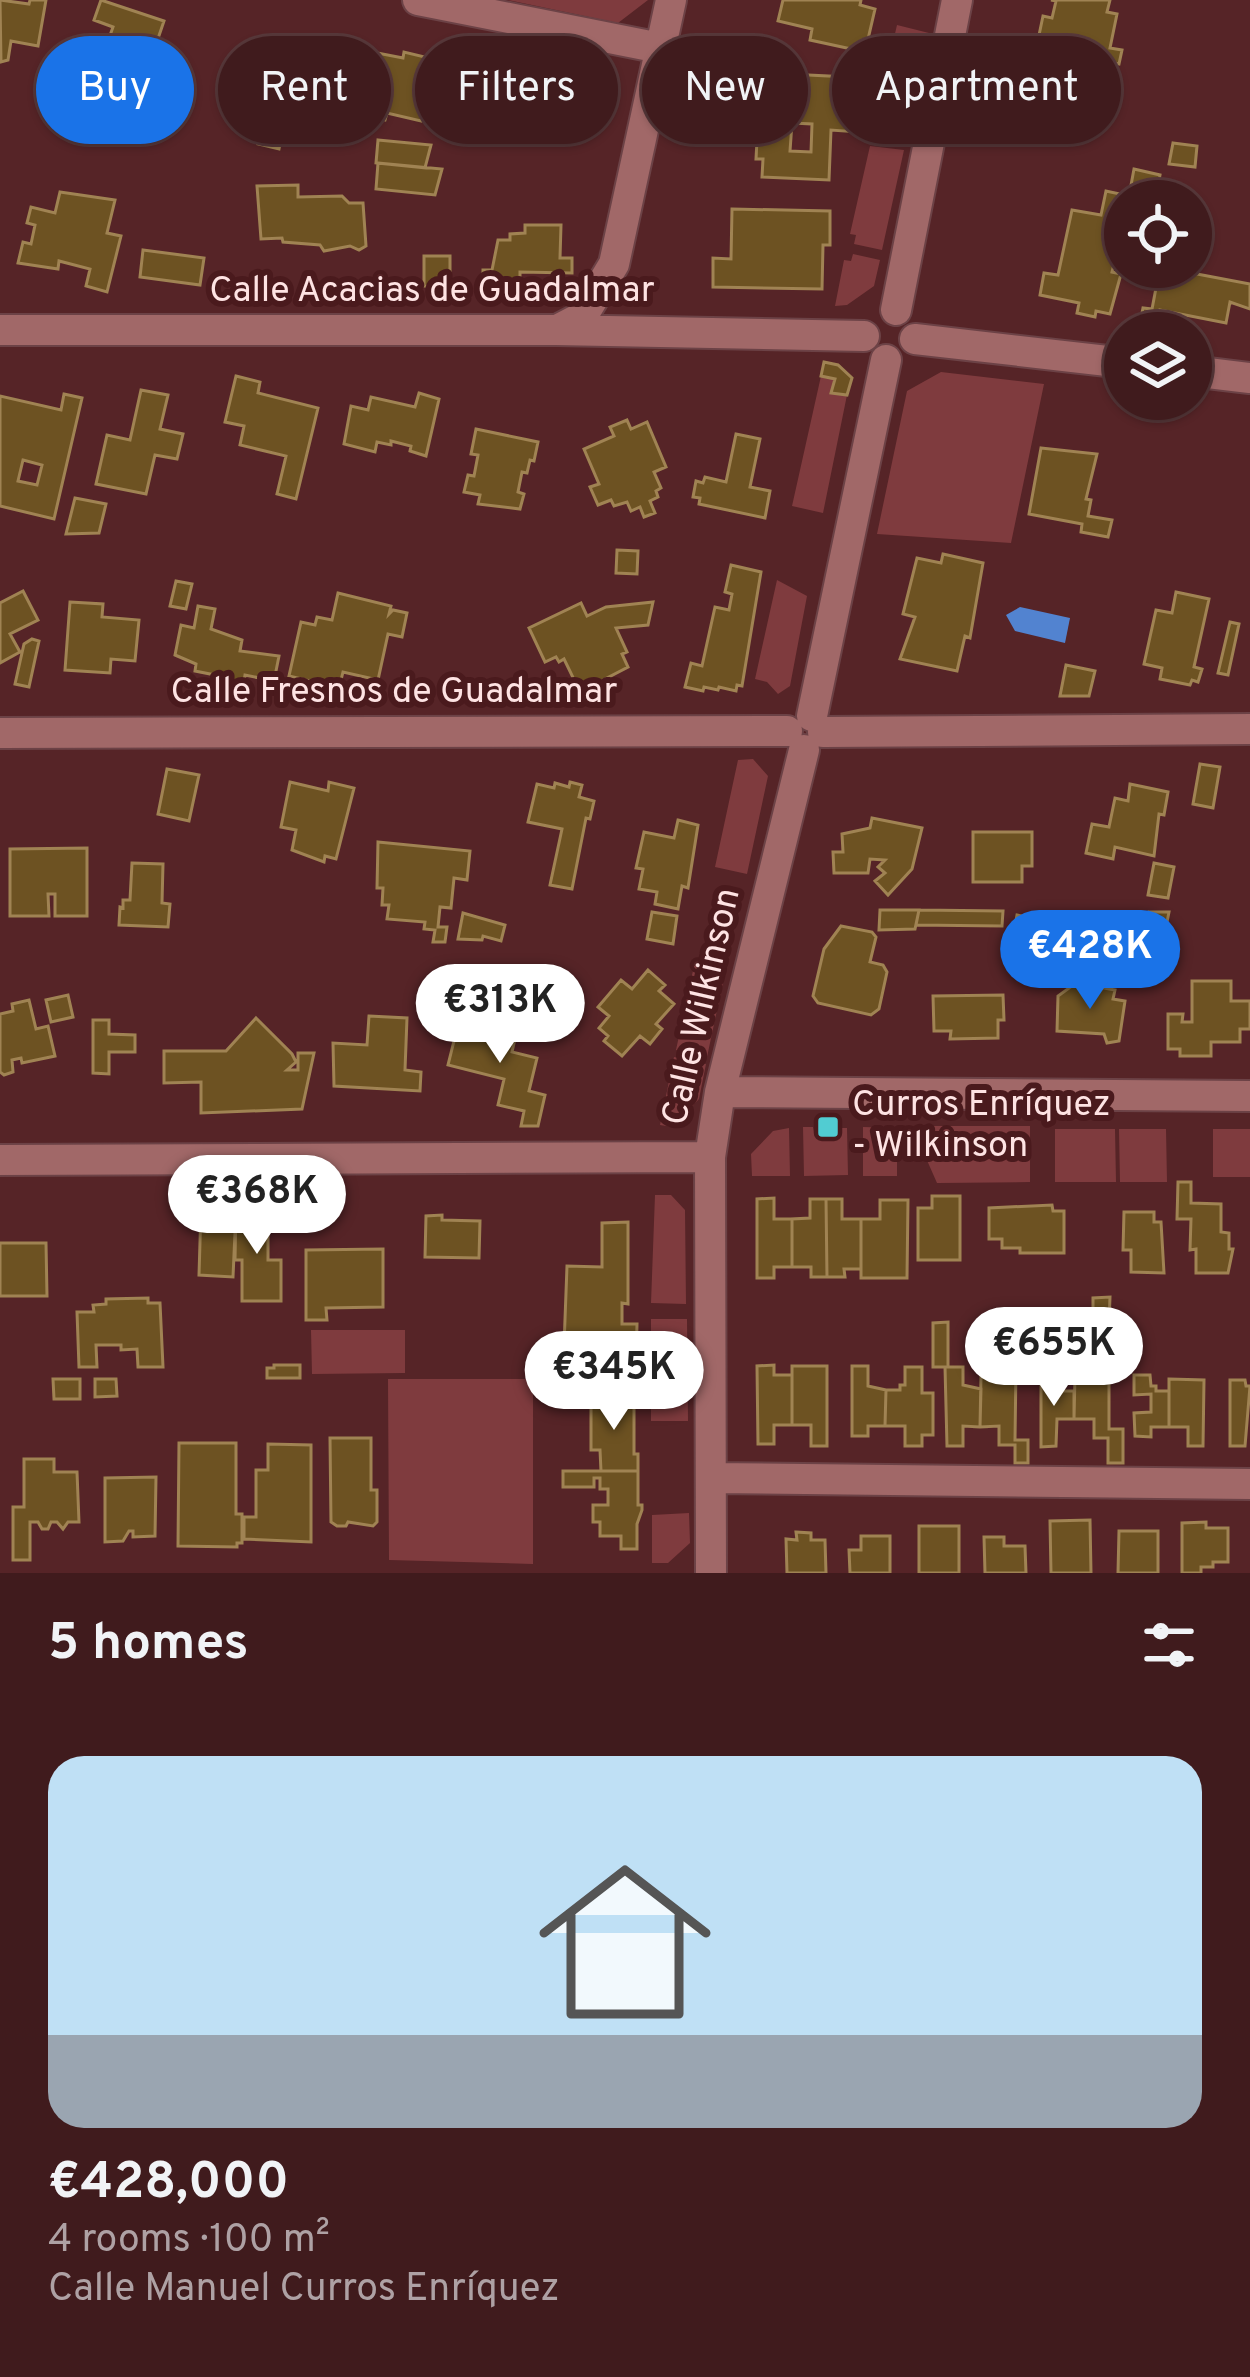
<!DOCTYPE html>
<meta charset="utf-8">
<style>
:root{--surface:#401b1d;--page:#472426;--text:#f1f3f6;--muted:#aea1a4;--line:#59393b;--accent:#1a73e8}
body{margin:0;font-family:Overpass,sans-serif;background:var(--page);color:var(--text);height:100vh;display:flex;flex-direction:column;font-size:45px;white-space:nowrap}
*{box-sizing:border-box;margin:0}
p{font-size:39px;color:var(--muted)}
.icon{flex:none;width:66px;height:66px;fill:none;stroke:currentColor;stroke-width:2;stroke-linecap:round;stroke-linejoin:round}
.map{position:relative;height:1573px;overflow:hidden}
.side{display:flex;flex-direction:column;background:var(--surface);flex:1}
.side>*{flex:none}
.top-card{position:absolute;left:36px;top:36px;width:1179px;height:108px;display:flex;gap:24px}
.fabs{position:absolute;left:1104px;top:180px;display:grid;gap:24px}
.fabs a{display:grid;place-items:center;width:108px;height:108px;border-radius:50%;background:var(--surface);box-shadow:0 3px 9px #0004,0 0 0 3px var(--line);font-size:60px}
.price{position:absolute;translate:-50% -102px;padding:0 27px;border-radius:42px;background:#fff;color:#222;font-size:39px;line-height:78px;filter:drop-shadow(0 3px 6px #0008)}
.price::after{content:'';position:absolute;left:50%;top:72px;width:36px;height:27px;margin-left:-18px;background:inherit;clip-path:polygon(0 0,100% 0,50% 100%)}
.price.active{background:var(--accent);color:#fff}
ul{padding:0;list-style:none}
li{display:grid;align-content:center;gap:24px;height:636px;padding:0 48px}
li+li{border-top:3px solid var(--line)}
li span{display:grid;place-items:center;height:372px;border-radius:36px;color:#555}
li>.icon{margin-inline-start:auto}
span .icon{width:216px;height:216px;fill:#fffc;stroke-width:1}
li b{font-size:51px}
h2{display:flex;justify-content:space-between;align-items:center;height:144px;padding:0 48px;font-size:51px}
.pill{padding:0 42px;border-radius:54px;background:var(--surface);box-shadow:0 3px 9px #0004,0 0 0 3px var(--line);font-size:42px;line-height:108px}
.pill.active{background:var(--accent);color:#fff}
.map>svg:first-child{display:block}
</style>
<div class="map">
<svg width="1250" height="1573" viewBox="0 0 1250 1573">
<rect width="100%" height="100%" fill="#562427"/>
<path fill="#7f3b3e" d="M508 0H648L618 23Z
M897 25 929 33 918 83 884 81Z
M881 95 915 99 905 143 871 138Z
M870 146 904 150 882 250 854 244 856 235 850 234Z
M853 254 880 260 874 286 847 305 835 306 844 260 851 261Z
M941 372 1044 384 1011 543 877 534 907 391Z
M821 376 835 379 832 392 847 395 823 513 792 506Z
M777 580 807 596 790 686 778 694 767 682 755 679Z
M753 759 768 776 747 874 715 867 738 760Z
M694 966 726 968 707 1057 676 1050Z
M674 1057 706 1064 699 1099 673 1127 660 1125Z
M922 1126H1030V1182L937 1183 922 1149Z
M803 1127H813L815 1136H837L838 1128H847L848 1175 804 1176Z
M863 1127 897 1128V1176H863Z
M789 1128 790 1176H752L751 1154 773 1131Z
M1055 1129H1115L1116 1182H1055Z
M1119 1129H1166L1167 1182H1120Z
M1213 1129H1250V1177H1213Z
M655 1195H671L685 1210 686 1304 651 1303Z
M651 1319H687L688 1421H651Z
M311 1330H405V1373L312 1374Z
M388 1379H533V1564L389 1560Z
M689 1513 690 1543 668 1563H652V1515Z"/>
<path fill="#5283d0" d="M1020 607 1070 618 1065 643 1015 631 1006 615Z"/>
<path fill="#6d5222" stroke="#a08353" stroke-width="3" fill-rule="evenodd" d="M0 0 29 4 30 0H46L38 46 11 41 8 60 1 62Z
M101 0 164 21 133 112 88 97 100 64 83 58 90 38 107 44 113 27 94 20Z
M783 0H861L860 5 875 9 865 52 810 40 812 29 778 21Z
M1051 0H1110L1107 12 1117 14 1110 48 1122 50 1119 64 1110 62 1107 75 1071 67 1073 59 1068 57 1065 71 1033 64 1043 16 1052 18 1056 1Z
M367 51 403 58 404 52 450 63 446 82 430 79 421 121 387 113 385 120 353 112Z
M706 70 848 77 847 101 860 102 858 132 831 130 829 180 762 177 763 159H756L759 103 704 100ZM792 123 812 124 811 152 790 151Z
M142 103 163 108 156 138 134 132Z
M295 106 308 110 299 144 285 140Z
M280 110 287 111 279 149 258 144 264 118 278 121Z
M378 140 431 145 425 168 376 163Z
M1173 143 1197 146 1195 167 1169 164Z
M378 163 442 169 435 195 376 189Z
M1134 169 1160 175 1155 201H1125V243L1119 242 1112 272 1121 274 1110 314 1096 311 1095 317 1077 313 1079 303 1040 295 1044 273 1058 275 1072 210 1101 215 1106 191 1129 196Z
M298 185V197L342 196 349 203H363L366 246 359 250 350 246 324 251 320 245 283 242 282 238 261 239 257 186Z
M60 192 115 200 107 233 121 236 107 292 86 286 90 269 59 261 58 269 18 263 23 242 31 244 35 225 27 223 31 207 55 213Z
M732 209 830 211V245H823L822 289 713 287V258L731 259Z
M525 225H561L560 258H572V273L520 272V288H483V270H492L498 240H510V234L525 233Z
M143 250 204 258 200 285 140 277Z
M424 256H450V287L424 286Z
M1160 267 1250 284V309L1230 302 1226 323 1160 310 1157 333H1138L1143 308 1152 309Z
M824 362 838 365 852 378 847 395 831 393 835 379 821 376Z
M236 376 260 382 258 393 318 408 296 499 277 494 286 456 240 445 244 426 225 422Z
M141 390 168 395 160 429 183 434 177 459 155 455 146 494 96 484 107 435 130 440Z
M419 393 439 399 426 456 410 451 411 446 391 441V445L377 442 375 452 344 444 351 406 368 410 371 397 415 407Z
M64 394 82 398 54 519 0 506V396L61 410ZM23 460 42 465 37 485 18 481Z
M627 420 631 429 647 422 666 467 654 472 661 488 656 491 658 497 650 501 655 513 644 517 640 507 631 511 627 502 614 506 611 500 598 505 590 487 599 484 584 449 614 436 610 427Z
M476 429 538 442 534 461 530 460 527 473 522 472 518 492 524 494 520 509 478 504 480 495 464 492 468 475 474 476 478 455 471 454Z
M736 434 760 439 750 487 770 491 765 518 699 504 700 498 693 497 696 481 703 483 705 477 726 482Z
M1041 448 1097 454 1086 499 1091 500 1088 516 1112 520 1108 537 1081 532 1082 524 1029 514Z
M75 498 106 504 99 533 66 534Z
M617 550 638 551 637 574 616 573Z
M943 554 983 563 970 638 965 636 957 671 900 659 915 617 903 614 917 558 941 563Z
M731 565 761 572 742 686 737 685 736 691 719 687 718 690 704 687 703 691 685 687 691 663 702 666 715 607 729 610 732 594 725 592Z
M176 581 192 584 186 609 170 606Z
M23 591 38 620 10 634 20 652 0 663V603Z
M1176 592 1209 599 1194 667 1202 669 1198 682 1192 680 1190 685 1160 679 1162 668 1144 664 1156 610 1172 613Z
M338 593 391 606 389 614 393 610 407 613 402 637 388 634 378 680 343 672 339 688 289 676 301 622 315 625 317 617 332 620Z
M70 602 103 604 102 617 139 620 135 661 111 659 110 673 65 670Z
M653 602 648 625 616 628 627 652 622 654 628 667 580 692 564 659 559 662 556 657 545 662 529 628 581 603 587 616 606 607Z
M198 606 215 609 211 629 242 640 240 651 279 656 274 681 245 675 243 688 218 683 220 676 195 671 196 664 175 655 181 625 194 628Z
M1230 622 1239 624 1228 675 1218 673Z
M32 639 39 641 29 687 15 684 24 644Z
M1066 665 1095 671 1089 696H1060Z
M1200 764 1220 767 1213 808 1193 804Z
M167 769 199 775 189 821 158 814Z
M290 782 328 791 329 782 354 788 336 859 325 856 324 862 292 850 296 830 281 827Z
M570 782 582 785 579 797 594 801 590 819 586 818 572 889 550 885 562 829 528 822 537 784 554 788 555 783 569 787Z
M1130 784 1168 792 1164 815 1159 814 1154 856 1115 847 1113 859 1086 853 1092 824 1109 827 1115 798 1128 801Z
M872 818 922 828 912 869 888 895 875 881 885 873 878 867 885 860 870 859 868 873H834L833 852H843L842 834 870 828Z
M678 820 698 825 688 888 682 886 678 909 655 904 657 892 639 889 643 869 636 868 644 832 674 838Z
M973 832H1032V866H1022V882H973Z
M378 842 470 851 467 880 454 878 451 908 440 907 438 927H447L445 942H433L435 930 424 929 425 922 387 919 389 905H382L383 888H377Z
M87 848V916H55V894H48L49 916H10V849Z
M132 863 163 864 162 903 170 904 168 927 119 925 120 907 123 908V900H130Z
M1154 863 1174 867 1168 898 1148 895Z
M880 910H919L915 929 879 930Z
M919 910 1003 911 1002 926 916 925Z
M652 912 677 916 673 944 647 939Z
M1149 912H1169L1165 932 1146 931Z
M463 913 505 925 501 941 483 936 482 940 458 939Z
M1017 915 1039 920 1031 956 1010 952Z
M841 926 872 932 876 937 870 962 883 965 887 972 879 1009 871 1015 818 1003 813 996 824 949Z
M648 970 665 985 659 991 674 1004 656 1024 662 1029 650 1044 640 1036 622 1056 604 1041 608 1036 599 1028 609 1016 598 1007 621 980 632 989Z
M1192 981H1231V1001H1250V1029H1240V1042H1211V1056H1180V1049H1168V1014H1183L1182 1022H1192Z
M1076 983 1115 990 1113 999 1125 1001 1119 1041 1107 1043 1104 1034 1057 1031 1058 996Z
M68 995 73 1017 51 1022 46 1000Z
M1003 995 1004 1020H998V1038L950 1039 951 1031H934L933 996Z
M29 1000 36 1029 48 1026 55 1056 22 1063 21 1058 12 1060 13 1072 4 1075 0 1072V1014L13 1011 12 1004Z
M369 1016 407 1018 405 1070 421 1072 420 1091 334 1086 333 1043 367 1045Z
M256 1018 292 1054 296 1062 287 1070H298V1053H314L302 1109 201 1113V1082L164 1083V1051H226Z
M489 1019 518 1026 512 1052 537 1058 529 1091 545 1095 538 1126H521L524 1111 498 1105 504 1079 448 1065 458 1025 486 1031Z
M93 1020H109V1034L135 1035V1052H109V1074L93 1073Z
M1178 1182H1191V1203L1221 1204V1232L1229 1233V1249H1233L1228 1273H1196V1249L1190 1250 1191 1219H1177Z
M932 1196H960V1260H918V1208H932Z
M774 1198V1219H792V1267H774V1278H757V1199Z
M810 1199H826L827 1277H811V1267H792V1219L810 1218Z
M826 1199H842V1219H861V1269H844L845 1277H827Z
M880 1200H908L907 1278H861V1219H880Z
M1052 1205 1053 1211H1064V1253H1020V1248H1002V1239H989V1208Z
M268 1208V1260H281V1301H242V1260H235L236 1209Z
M201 1209 236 1210 233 1277 199 1275Z
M1124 1212H1154V1222H1161L1164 1273 1131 1272V1250H1123Z
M442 1215V1220L480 1221 479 1258 425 1257 426 1216Z
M628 1222V1304L622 1303V1324H637L636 1365H582L587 1346H564L567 1266 602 1267V1223Z
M0 1243H46L47 1296H0Z
M383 1249V1307L326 1308 327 1320H306V1250Z
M1110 1297 1109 1323 1093 1322V1298Z
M148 1298V1303H160L163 1367H138L137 1349 121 1350V1345H96L97 1367H79L77 1312H94L93 1305 106 1304V1299Z
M948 1322V1367H963V1385L981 1389 980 1427 963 1426V1446H947L945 1367H933V1323Z
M274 1365H300V1378H267V1368H274Z
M774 1365V1375H792V1425H774V1444H758L757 1366Z
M792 1366H827V1446H811V1425H792Z
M852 1366H868V1386L886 1390 885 1426H868V1436H852Z
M905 1367H922V1393H933V1435H922V1446H905V1426H885L886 1390H900V1385H905Z
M999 1367H1016L1015 1440H1028V1463H1015V1445H999V1426L980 1427 981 1376 999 1375Z
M1109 1367V1429H1123V1463H1108V1438H1094V1419H1074L1075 1375H1093V1368Z
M1134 1375H1150L1151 1386H1156V1391H1169V1427H1151V1437L1135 1436 1134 1413 1151 1412V1394L1134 1395Z
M1041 1376H1057V1386H1062V1391H1074V1419H1057L1056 1446 1041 1447Z
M53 1379H80V1399H54Z
M95 1379H116L117 1396 95 1397Z
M1169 1379 1204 1380 1203 1446H1188V1427H1169Z
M1230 1380H1245L1246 1386H1250L1245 1446H1230Z
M591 1398H634V1454H638V1471H601L600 1450H591Z
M330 1438H371V1490H377V1522L373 1526 348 1522 346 1526H337L331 1522Z
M179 1443H236V1514H242V1543H237V1547L178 1546Z
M268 1444 311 1445V1542L244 1539V1517H256V1470H268Z
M24 1459H54V1472H77L79 1522H68L63 1529 57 1522H51L48 1529H42L38 1522H30V1560H13V1507H24Z
M563 1471H638V1505H642V1510L637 1524V1549H621V1536H600V1522H593V1505H608V1489H600V1478H594V1487H563Z
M156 1477 155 1536 133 1537V1531H129L123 1541 105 1542V1478Z
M1090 1520 1091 1573H1051L1050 1521Z
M1206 1522V1528H1228V1562H1213V1567H1201V1573H1182V1523Z
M919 1526H959V1573H919Z
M1119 1531H1158V1573H1118Z
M796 1532 811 1533V1540H825L826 1573H787L786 1539 797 1540Z
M861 1536H890V1573H850L849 1550H861Z
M984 1537H1004V1546H1025L1026 1573H985Z"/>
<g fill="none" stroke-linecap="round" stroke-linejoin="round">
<g stroke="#6c4246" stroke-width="34">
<path id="street" d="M418 0 660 48
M896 310 957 0
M0 330H556L864 336
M557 330 582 317 614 264 671 0
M915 339 1125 363
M1191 371 1250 378
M812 716 886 360
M823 732 1250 729
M0 733 787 731
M720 1092 1250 1096
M0 1160 710 1157
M711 1478 1250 1484
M711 1573 710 1157 720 1092 804 750"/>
</g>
<use href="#street" stroke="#a16868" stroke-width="30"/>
</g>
<rect fill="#51ccd2" stroke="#4a1a1d" stroke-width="4.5" x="816" y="1115" width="24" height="24" rx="6"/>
<g text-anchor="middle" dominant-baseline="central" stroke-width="12" stroke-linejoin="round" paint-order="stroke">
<g font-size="36" fill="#fee3e3" stroke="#4a1a1d">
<text x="432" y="292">Calle Acacias de Guadalmar</text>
<text x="394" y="693">Calle Fresnos de Guadalmar</text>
<text transform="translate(703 1007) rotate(-77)">Calle Wilkinson</text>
</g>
<g font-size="36" fill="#fee3e3" stroke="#4a1a1d" text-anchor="start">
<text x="852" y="1106">Curros Enríquez<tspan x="852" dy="41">- Wilkinson</tspan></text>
</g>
</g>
</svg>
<div class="fabs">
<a><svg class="icon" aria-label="locate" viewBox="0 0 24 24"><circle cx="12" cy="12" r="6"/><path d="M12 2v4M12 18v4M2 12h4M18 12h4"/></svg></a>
<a><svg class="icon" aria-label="layers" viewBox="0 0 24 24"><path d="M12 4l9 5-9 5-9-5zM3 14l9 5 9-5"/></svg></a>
</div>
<b class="price active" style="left:1090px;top:1012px">€428K</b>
<b class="price" style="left:500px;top:1066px">€313K</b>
<b class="price" style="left:257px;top:1257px">€368K</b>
<b class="price" style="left:1054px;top:1409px">€655K</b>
<b class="price" style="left:614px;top:1433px">€345K</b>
<div class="top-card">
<a class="pill active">Buy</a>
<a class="pill">Rent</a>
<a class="pill">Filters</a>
<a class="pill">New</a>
<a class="pill">Apartment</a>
</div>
</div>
<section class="side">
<h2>5 homes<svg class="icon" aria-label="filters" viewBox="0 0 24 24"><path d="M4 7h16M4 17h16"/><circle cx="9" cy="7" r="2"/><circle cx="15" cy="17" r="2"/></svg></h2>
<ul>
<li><span style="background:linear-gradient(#bfe0f5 75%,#9aa5b1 0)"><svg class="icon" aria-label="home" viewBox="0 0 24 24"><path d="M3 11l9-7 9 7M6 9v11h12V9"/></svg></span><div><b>€428,000</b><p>4 rooms · 100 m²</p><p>Calle Manuel Curros Enríquez</p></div></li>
</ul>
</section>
